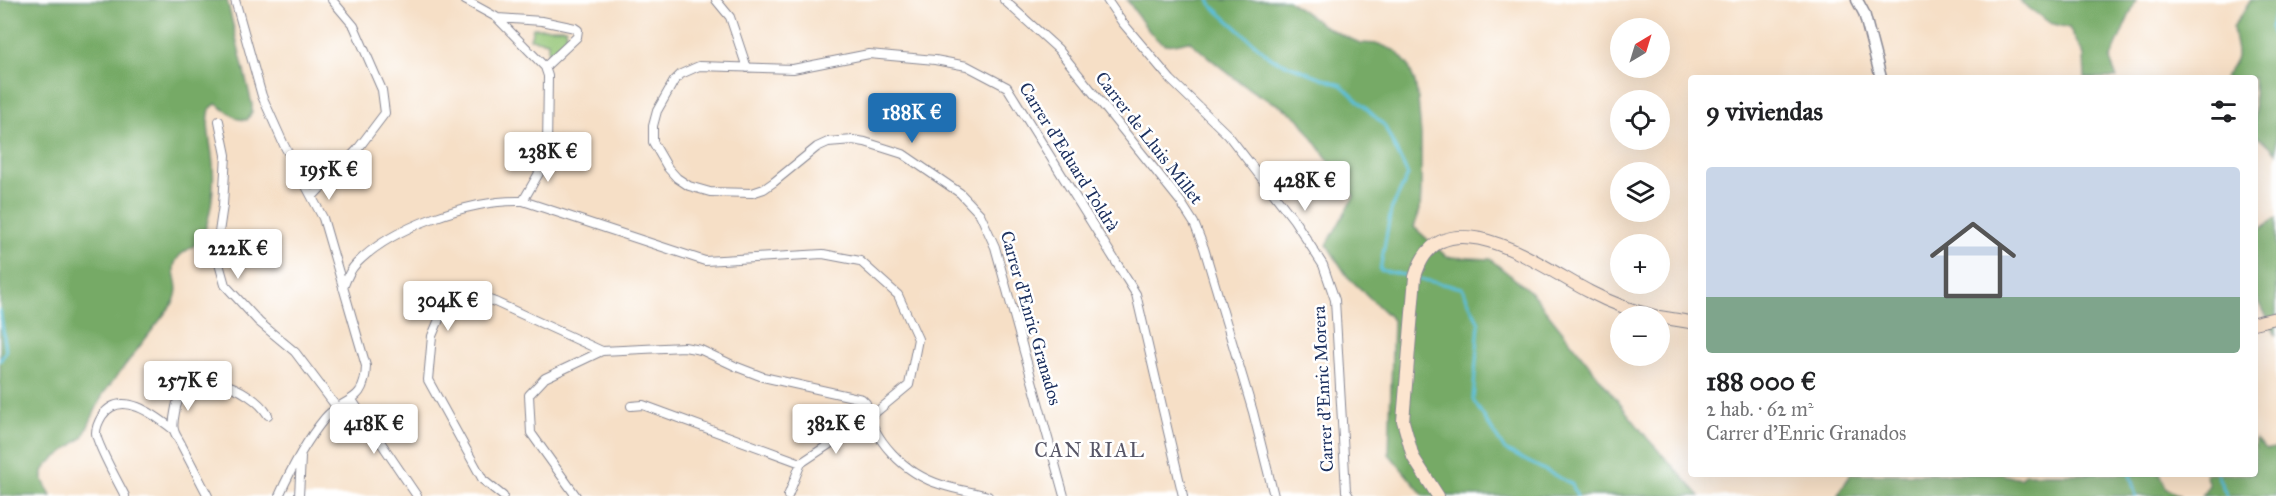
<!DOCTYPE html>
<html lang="es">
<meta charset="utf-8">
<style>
:root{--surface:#fff;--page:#f2f2f2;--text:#202124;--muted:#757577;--line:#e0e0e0;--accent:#1f6fb2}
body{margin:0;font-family:"IM FELL Great Primer",serif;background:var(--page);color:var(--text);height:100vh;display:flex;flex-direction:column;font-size:22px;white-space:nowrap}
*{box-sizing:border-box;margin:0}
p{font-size:20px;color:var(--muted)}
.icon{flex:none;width:33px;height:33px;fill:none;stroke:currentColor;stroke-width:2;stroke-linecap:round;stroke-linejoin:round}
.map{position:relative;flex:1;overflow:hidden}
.drawer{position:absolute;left:1688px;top:75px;width:570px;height:402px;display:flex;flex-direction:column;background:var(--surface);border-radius:6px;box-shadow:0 6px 24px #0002}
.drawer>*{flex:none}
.needle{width:39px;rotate:38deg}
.controls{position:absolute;left:1610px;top:18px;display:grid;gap:12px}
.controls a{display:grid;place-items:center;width:60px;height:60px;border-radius:50%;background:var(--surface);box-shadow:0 6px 24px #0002;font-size:30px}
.price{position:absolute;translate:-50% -51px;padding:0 14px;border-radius:6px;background:#fff;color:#222;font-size:20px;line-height:39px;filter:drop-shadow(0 2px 3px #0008)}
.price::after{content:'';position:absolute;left:50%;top:36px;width:18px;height:14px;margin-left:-9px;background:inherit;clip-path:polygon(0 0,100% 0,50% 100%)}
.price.on{background:var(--accent);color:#fff}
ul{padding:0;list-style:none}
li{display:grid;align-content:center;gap:12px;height:318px;padding:0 18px}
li+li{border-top:2px solid var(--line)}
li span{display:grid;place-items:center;height:186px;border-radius:6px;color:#555}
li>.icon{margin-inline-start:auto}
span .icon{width:108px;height:108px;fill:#fffc;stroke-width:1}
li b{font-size:26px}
h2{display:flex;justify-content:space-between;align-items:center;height:72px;padding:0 18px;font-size:26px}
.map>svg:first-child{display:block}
</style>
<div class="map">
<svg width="2276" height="496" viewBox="0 0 2276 496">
<rect width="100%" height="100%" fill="#fff"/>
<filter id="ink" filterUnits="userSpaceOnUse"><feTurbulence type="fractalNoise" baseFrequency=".0167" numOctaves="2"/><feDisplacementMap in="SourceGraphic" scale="12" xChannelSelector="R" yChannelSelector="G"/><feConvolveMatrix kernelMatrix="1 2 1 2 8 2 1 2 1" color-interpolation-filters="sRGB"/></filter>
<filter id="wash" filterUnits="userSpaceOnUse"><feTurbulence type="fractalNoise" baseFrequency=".008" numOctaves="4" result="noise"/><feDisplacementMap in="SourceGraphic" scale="24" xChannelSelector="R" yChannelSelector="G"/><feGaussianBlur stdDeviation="1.35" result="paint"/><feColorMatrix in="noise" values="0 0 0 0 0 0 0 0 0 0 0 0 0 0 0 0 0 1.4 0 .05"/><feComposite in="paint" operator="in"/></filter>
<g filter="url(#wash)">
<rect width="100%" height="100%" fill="#f6dfc6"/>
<path fill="#93c474" stroke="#577a69" stroke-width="1.5" d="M533 28H566L567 40 548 53V42L530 39Z"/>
<path fill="#76aa66" stroke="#486c62" stroke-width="1.5" d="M0 0H227L252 104V112L247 120 238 119 216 104 210 109C206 125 210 139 212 155 215 175 213 201 208 220 206 226 204 236 199 241 192 249 179 252 175 263 170 276 183 284 173 303L103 394 83 437 48 464 43 471V480L51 496H0Z
M1127 0H1288L1324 26 1342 35 1360 43 1379 44 1396 51 1408 65 1415 82 1418 99 1421 135V192L1420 210 1414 227 1447 257 1490 259 1532 293 1648 439 1700 496H1424L1389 454 1393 320 1347 276 1327 245 1354 196 1299 119C1284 105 1270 102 1254 92 1231 77 1210 58 1189 41 1181 42 1173 46 1165 44 1151 40 1136 11 1127 0Z
M2018 0H2136L2110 60 2117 78H2085L2084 55 2069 28 2050 23Z
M2251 0H2276V153L2269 145 2255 135 2254 78H2224C2245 51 2235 55 2233 27Z
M2276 218V336L2255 293 2254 234Z
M2255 439 2267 449 2276 448V496H2202L2209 485 2205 474H2254Z
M1851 474H2000L2020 479 2025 474H2160L2167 489 2181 496H1837Z"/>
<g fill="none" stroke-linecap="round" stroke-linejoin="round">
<path stroke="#5bbfd9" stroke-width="3" d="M1209 0 1213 7 1272 59 1341 85 1384 125 1408 175 1391 210 1380 270 1413 277
M2276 11 2271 28 2276 50
M1419 279 1462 288 1479 323 1473 400 1505 450 1572 484 1577 496
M0 310 6 351 0 361
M2130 474 2136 496
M2217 474 2227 496"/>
</g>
</g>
<g filter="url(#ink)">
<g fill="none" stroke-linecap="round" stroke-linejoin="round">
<g stroke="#888792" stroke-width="10">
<path id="minor" d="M235 0 262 96 284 145 323 218 366 366C365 406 343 396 325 418 306 441 291 469 279 496
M716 0 730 17 747 68
M1004 0 1058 49 1180 201 1194 223 1204 248 1253 412 1274 496
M1107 0 1122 22 1171 80 1228 135 1294 220 1323 265 1335 300 1346 491 1349 496
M497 18 542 21 575 28 578 30 577 37 545 67
M219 121 226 155 223 205 216 253 225 285 259 322 295 352 338 409
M312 197 357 150 385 113 382 90 354 26 332 0
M523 201 705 261 823 254 860 261 898 295 918 339 909 385 869 418 801 463 788 496
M343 288C346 280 349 271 356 264 392 227 472 199 523 201L539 173 547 149 548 76 545 67 496 17 465 0
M352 400 417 496
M631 406 643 405 801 463
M125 496C119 484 96 443 96 433 96 427 99 421 102 416 121 388 156 416 174 430
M208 496C199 479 191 463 182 446 180 441 175 435 174 430 172 423 175 414 176 407 187 360 251 387 268 415
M299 496 301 457
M503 496 483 480 428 380 432 336 448 298 469 292 495 302 602 351
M576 496 531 433 529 395 545 378 602 351 684 347 701 350 737 367 763 377 862 399 866 403C872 440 905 474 942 485 957 490 973 492 988 496
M1064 496 995 247 980 214 960 193 903 154 865 142 853 140 828 142 817 147 774 182 764 189 752 193 710 192 689 186 677 178 668 168 653 142V126L657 111 674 81 681 74 699 66 793 69 869 54 935 60 967 66 1007 87 1136 294 1183 496"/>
</g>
<g stroke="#888792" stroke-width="13">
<path id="tertiary" d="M1857 0 1864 13 1881 78"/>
</g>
<g stroke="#888792" stroke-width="14">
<path id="secondary" d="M1659 317 1690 322
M2254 323 2276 318
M1438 496 1413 457 1403 421 1415 277C1440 189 1546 270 1590 292 1611 303 1632 311 1655 316"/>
</g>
<use href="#minor" stroke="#fff" stroke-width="8"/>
<use href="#tertiary" stroke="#fff" stroke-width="10"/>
<use href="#secondary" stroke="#fce5cf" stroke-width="12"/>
</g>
</g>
<g text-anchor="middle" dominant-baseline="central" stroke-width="5" stroke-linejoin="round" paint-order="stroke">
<g font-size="18" fill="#1b2f5e" stroke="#fff">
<text transform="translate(1149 138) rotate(52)">Carrer de Lluis Millet</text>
<text transform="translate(1069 157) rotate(58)">Carrer d'Eduard Toldrà</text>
<text transform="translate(1031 318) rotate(74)">Carrer d'Enric Granados</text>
<text transform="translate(1323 389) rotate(-93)">Carrer d'Enric Morera</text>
</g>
<g font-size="20" letter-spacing="1.5" fill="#575667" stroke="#fff">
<text x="1090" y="450">CAN RIAL</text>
</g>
</g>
</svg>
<div class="controls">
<a><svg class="needle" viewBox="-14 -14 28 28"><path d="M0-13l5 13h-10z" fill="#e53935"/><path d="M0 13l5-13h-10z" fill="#757577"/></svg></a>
<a><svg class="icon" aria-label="locate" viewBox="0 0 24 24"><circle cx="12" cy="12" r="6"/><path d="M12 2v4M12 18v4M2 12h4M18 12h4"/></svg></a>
<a><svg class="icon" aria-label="layers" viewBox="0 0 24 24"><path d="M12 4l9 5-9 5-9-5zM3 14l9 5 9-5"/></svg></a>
<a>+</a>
<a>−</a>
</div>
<b class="price on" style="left:912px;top:144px">188K €</b>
<b class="price" style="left:548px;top:183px">238K €</b>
<b class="price" style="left:329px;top:201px">195K €</b>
<b class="price" style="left:1305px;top:212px">428K €</b>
<b class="price" style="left:238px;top:280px">222K €</b>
<b class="price" style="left:448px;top:332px">304K €</b>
<b class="price" style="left:188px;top:412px">257K €</b>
<b class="price" style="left:374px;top:455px">418K €</b>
<b class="price" style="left:836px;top:455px">382K €</b>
<section class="drawer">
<h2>9 viviendas<svg class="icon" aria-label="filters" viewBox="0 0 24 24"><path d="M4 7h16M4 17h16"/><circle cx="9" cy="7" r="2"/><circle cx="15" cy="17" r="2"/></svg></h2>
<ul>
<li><span style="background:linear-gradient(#c9d6e8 70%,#7fa58c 0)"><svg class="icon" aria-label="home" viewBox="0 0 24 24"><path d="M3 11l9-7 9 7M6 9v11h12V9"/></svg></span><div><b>188 000 €</b><p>2 hab. · 62 m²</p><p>Carrer d'Enric Granados</p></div></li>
</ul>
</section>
</div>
